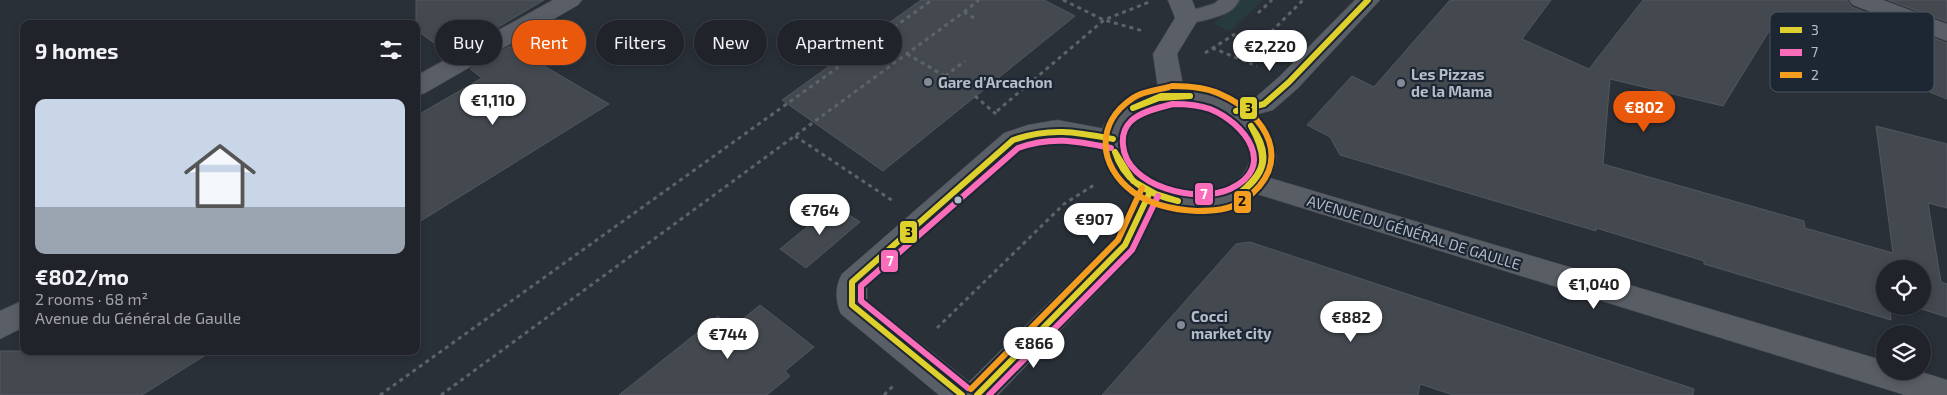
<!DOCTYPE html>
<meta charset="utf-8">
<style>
:root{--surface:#20242a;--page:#2d3036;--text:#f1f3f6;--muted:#a2a4a8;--line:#3d4147;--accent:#ea580c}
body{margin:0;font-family:"Exo 2",sans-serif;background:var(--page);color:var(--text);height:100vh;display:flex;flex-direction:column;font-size:19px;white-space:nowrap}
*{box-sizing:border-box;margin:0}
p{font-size:16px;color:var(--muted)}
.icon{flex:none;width:28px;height:28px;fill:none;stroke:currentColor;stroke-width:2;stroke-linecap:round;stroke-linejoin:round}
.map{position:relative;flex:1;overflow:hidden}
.details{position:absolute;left:20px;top:20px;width:400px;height:335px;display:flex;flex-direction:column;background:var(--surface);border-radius:10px;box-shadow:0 2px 8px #0003,0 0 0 1px var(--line)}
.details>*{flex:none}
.guide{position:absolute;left:435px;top:20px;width:475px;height:45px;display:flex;gap:10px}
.tools{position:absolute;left:1876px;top:260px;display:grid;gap:10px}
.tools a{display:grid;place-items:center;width:55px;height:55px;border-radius:50%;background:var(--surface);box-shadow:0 2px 8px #0003,0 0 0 1px var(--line);font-size:25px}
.price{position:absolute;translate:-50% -42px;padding:0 11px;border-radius:18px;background:#fff;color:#222;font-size:16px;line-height:32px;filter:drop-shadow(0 1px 2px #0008)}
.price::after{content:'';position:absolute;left:50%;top:30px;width:15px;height:11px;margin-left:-8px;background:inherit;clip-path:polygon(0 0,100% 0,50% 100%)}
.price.active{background:var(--accent);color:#fff}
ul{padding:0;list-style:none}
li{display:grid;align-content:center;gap:10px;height:265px;padding:0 15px}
li span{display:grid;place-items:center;height:155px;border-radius:10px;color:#555}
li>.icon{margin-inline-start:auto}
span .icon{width:90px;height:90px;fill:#fffc;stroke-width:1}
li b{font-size:21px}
h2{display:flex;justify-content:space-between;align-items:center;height:60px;padding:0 15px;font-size:21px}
.tag{padding:0 18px;border-radius:22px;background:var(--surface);box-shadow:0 2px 8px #0003,0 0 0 1px var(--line);font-size:18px;line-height:45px}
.tag.active{background:var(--accent);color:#fff}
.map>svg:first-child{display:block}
</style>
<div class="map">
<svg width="1947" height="395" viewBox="0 0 1947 395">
<rect width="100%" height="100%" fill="#2a3038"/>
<path fill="#273a3e" d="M1241 0H1263L1230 31 1213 24Z"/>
<path fill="#444950" stroke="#52575f" d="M416 0H544L451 55 416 30Z
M921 0H1044L1075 16 883 171 782 100Z
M1450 0H1551L1522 39 1589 69 1643 0H1847L1852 7 1947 43V99L1771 28 1723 106 1610 79 1603 164 1804 221 1805 228 1893 253 1876 126 1947 144V208L1928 203 1941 282 1947 284V317L1912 306H1922V269H1885V306H1890L1891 320 1704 264V261L1596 228V231L1340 155 1330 137 1307 125 1352 76 1374 87Z
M1888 0H1947V22Z
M510 46 609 104 416 224V116L482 78 470 69Z
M834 205 860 222 806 268 780 249Z
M1250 242 1694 389 1693 395H1453L1420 384 1418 395H1102L1236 244Z
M760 305 814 347 785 371 790 376 767 395H619L718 316 732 328Z
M0 351H212L142 395H0Z"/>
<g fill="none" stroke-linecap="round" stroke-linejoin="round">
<g stroke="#484c53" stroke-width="2">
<path id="service" d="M1219 0H1239C1237 4 1233 9 1228 12 1219 17 1190 25 1180 22L1177 18 1180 14 1214 4Z"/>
</g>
<g stroke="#484c53" stroke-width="1">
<path id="minor" d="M553 0H582L578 5 425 93 416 96V76Z
M1168 0H1192L1199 18 1177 54 1185 95 1181 101 1172 104 1163 101 1159 95 1153 54 1175 18Z
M1849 0H1883L1947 24V41L1853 5Z
M1057 120 1122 132 1126 139 1122 146C1101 152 1079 138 1057 138 1045 139 1033 142 1022 147L867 286V300L973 385 978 395H939L841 314C835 301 835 286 842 274L1004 133 1028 125Z
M24 300V327L0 339V311Z"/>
</g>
<g stroke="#484c53" stroke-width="1">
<path id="tertiary" d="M1355 0H1380L1298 88 1273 110 1236 120 1227 117 1223 111 1227 105 1256 97 1280 76Z"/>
</g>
<g stroke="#484c53" stroke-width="1">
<path id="secondary" d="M1172 86C1210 87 1249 98 1269 134 1278 149 1279 162 1270 178L1885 361V371H1918L1947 380V395H1905L1257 194C1229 218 1190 217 1158 205L1135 253 998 395H961L966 385 1114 238 1135 195C1106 174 1083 136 1118 108 1122 105 1126 101 1131 99 1143 93 1159 90 1172 86ZM1173 104C1183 104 1194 104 1203 106 1236 116 1270 153 1236 181 1186 222 1080 148 1147 112 1155 108 1165 106 1173 104Z"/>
</g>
<path stroke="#5d636a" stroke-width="3" stroke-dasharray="4 4" stroke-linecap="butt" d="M1063 0 1104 20 1143 31
M964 12 979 0
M1258 13 1272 0
M1212 48 1257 66
M1205 53 1235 34
M907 54 962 86
M1243 60 1303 0
M945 76 965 61
M975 96 996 114
M997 111 1104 20 1149 2
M795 136 893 201
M937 328 1064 204 1094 185
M380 395 932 0
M441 395 964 12 974 18
M884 395 894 385"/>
<use href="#service" fill="#5a5e66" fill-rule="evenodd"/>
<use href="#minor" fill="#5a5e66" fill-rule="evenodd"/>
<use href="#tertiary" fill="#5a5e66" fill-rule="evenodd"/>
<use href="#secondary" fill="#595d64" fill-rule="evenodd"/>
<g stroke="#1d2633" stroke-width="10">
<path id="bus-1" d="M1133 108 1161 96H1190
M1133 108 1159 98 1190 96
M1236 111 1264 104 1289 82 1368 0
M1115 152 1133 181 1156 194 1178 201
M1115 152C1124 182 1149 195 1178 201
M1237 195C1266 172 1269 159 1251 126
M1237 195C1266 176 1272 154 1251 126
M962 395 852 305V282L1013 140C1050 127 1076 132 1113 139
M977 395 1125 245 1150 192"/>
</g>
<g stroke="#1d2633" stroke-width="10">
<path id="bus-2" d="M1173 104C1186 104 1199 105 1210 109 1245 123 1278 167 1230 189 1198 204 1126 187 1123 145 1122 136 1124 128 1131 121 1142 111 1159 108 1173 104Z
M968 388 861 301V286L1018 148C1052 136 1076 141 1111 148
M989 395 1132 250 1158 196"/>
</g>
<g stroke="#1d2633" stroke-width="10">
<path id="bus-3" d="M1169 87C1157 90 1143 91 1133 98 1095 123 1098 166 1133 192 1151 205 1175 210 1197 211 1214 211 1230 210 1244 200 1295 164 1268 115 1220 94 1205 87 1188 86 1172 86
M971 389 1118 240 1142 188"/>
</g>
<use href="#bus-1" stroke="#dfd12d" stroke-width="6"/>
<use href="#bus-2" stroke="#fb6dba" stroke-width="6"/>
<use href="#bus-3" stroke="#f49d1e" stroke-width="6"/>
</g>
<g fill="#848b96" stroke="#1d2633" stroke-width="2">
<circle cx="928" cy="82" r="5"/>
<circle cx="1401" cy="83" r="5"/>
<circle cx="1181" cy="325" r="5"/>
</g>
<circle fill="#b4bcc9" stroke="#1d2633" stroke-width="2" cx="958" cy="200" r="4.5"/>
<g text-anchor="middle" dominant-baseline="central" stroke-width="4.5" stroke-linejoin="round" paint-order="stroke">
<g font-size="15" font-weight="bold" fill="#b4bcc9" stroke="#1d2633" text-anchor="start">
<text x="1411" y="74">Les Pizzas<tspan x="1411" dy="17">de la Mama</tspan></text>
<text x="938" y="82">Gare d'Arcachon</text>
<text x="1191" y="316">Cocci<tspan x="1191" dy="17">market city</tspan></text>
</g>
<g font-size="15" fill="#b4bcc9" stroke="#1d2633">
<text transform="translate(1414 232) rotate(17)">AVENUE DU GÉNÉRAL DE GAULLE</text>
</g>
</g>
<rect x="1770" y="12" width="164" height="80" rx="8" fill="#1d2633" stroke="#4a5360" stroke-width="1"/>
<rect x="1780" y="27" width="22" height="6" fill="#dfd12d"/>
<rect x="1780" y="49" width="22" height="7" fill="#fb6dba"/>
<rect x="1780" y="72" width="22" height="6" fill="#f49d1e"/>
<g font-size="14" fill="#b4bcc9">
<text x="1811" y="35">3</text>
<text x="1811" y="57">7</text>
<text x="1811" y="80">2</text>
</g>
<g stroke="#1d2633" stroke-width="2">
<rect x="1239" y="96" width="19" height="24" rx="5" fill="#dfd12d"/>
<rect x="1194" y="182" width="20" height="24" rx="5" fill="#fb6dba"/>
<rect x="1233" y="190" width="19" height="24" rx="5" fill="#f49d1e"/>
<rect x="899" y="220" width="19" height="24" rx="5" fill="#dfd12d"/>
<rect x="880" y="249" width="19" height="24" rx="5" fill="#fb6dba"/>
</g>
<g font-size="14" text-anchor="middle" font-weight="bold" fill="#fff">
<text x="1204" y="199">7</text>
<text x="890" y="266">7</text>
</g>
<g font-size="14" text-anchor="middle" font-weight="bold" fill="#111">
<text x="1249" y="113">3</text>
<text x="1242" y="206">2</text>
<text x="909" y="237">3</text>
</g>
</svg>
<div class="tools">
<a><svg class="icon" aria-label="locate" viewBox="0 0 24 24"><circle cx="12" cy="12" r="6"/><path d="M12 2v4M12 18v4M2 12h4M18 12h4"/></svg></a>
<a><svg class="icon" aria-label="layers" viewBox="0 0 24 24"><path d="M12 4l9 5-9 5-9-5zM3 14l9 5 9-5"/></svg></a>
</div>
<b class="price" style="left:1270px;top:72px">€2,220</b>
<b class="price" style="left:493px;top:126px">€1,110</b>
<b class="price active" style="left:1644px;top:133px">€802</b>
<b class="price" style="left:820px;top:236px">€764</b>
<b class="price" style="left:1094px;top:245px">€907</b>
<b class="price" style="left:1594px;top:310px">€1,040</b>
<b class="price" style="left:1351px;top:343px">€882</b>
<b class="price" style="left:728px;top:360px">€744</b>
<b class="price" style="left:1034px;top:369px">€866</b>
<div class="guide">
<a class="tag">Buy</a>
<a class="tag active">Rent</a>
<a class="tag">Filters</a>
<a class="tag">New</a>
<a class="tag">Apartment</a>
</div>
<section class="details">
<h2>9 homes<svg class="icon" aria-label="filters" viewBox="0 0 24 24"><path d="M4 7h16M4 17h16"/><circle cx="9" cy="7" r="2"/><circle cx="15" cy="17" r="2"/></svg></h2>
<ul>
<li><span style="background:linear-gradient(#c9d6e8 70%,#9aa5b1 0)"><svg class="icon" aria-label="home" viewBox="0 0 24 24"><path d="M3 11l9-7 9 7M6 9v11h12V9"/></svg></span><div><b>€802/mo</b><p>2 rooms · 68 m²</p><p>Avenue du Général de Gaulle</p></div></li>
</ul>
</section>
</div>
